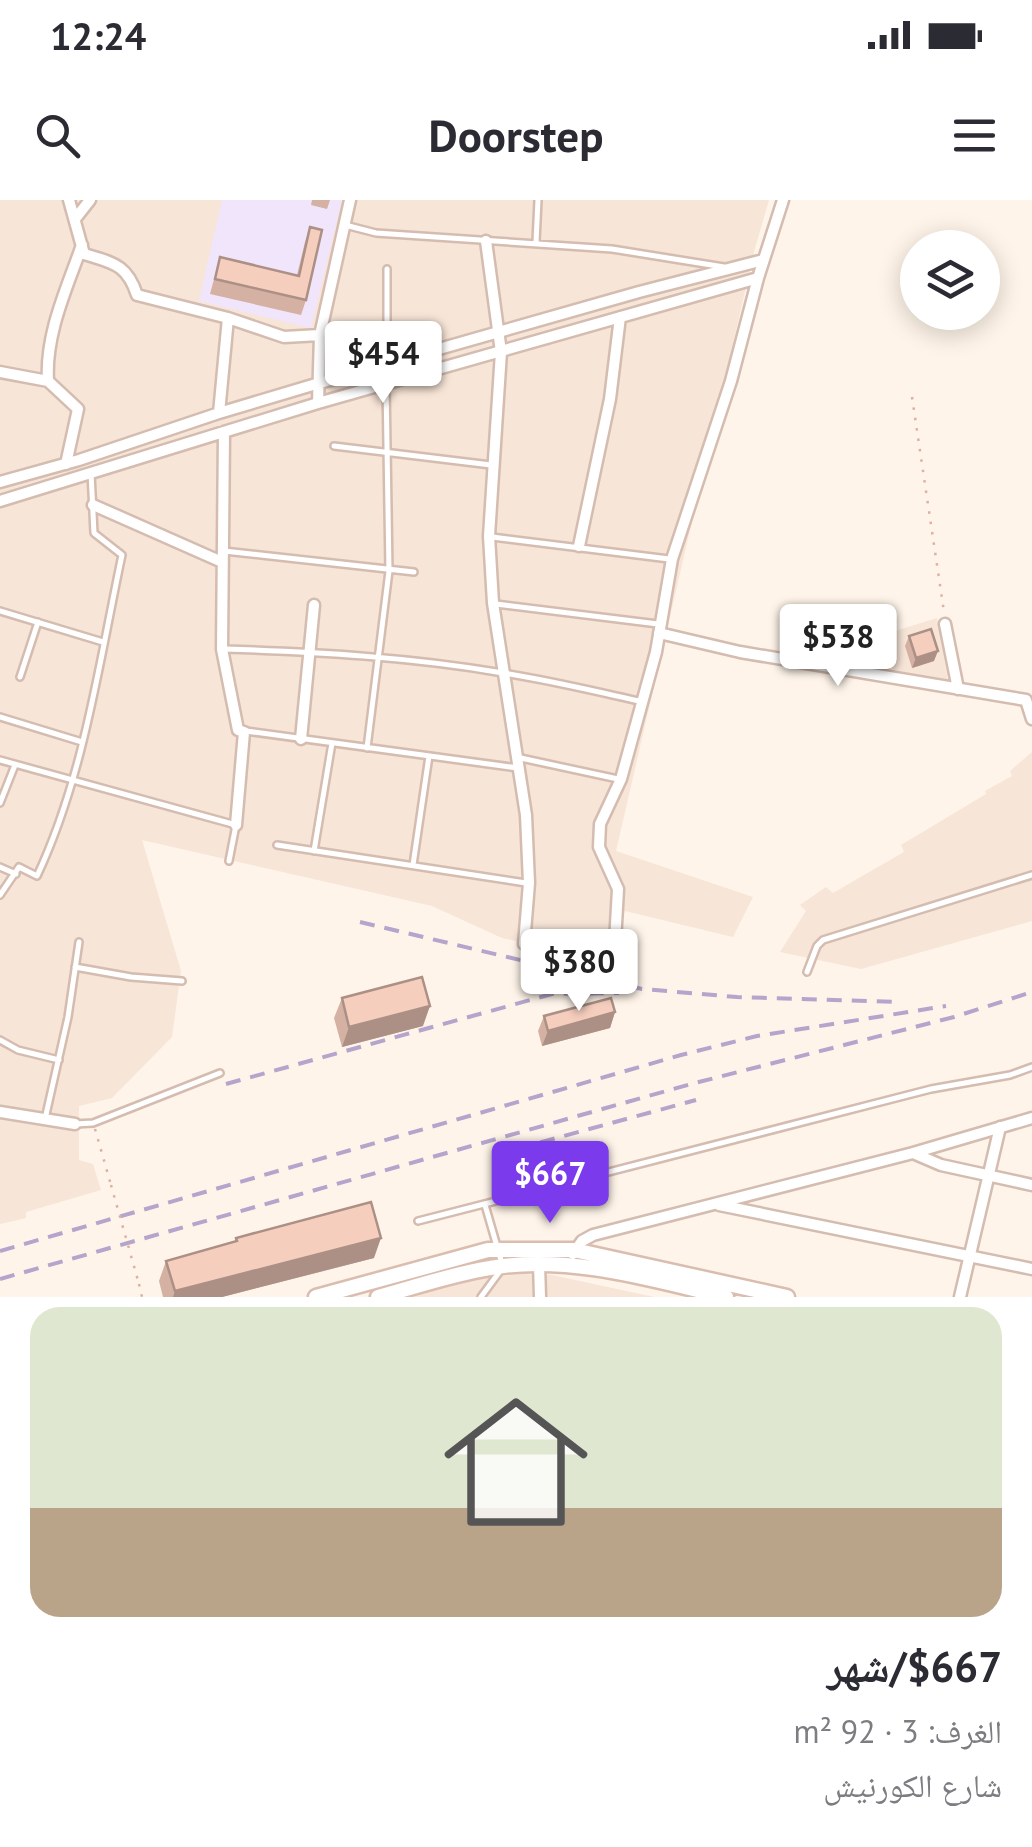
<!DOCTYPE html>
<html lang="ar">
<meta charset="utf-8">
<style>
:root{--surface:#fff;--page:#f2f2f3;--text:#2b2b33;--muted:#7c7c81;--accent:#7c3aed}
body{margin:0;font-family:"PT Sans","Noto Naskh Arabic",sans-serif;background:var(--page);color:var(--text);direction:rtl;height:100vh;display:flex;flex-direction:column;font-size:38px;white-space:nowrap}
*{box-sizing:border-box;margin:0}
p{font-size:32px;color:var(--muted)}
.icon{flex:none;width:55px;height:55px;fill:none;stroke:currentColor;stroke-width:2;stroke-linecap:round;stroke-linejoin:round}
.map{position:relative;height:1097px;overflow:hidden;direction:ltr}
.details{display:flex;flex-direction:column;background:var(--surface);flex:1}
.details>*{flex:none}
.controls{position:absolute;left:900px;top:30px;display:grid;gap:20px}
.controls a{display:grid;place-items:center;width:100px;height:100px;border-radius:50%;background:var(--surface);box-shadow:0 5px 25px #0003;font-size:50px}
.price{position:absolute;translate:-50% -85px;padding:0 22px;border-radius:10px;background:#fff;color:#222;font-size:32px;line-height:65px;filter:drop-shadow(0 2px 5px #0008)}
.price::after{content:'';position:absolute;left:50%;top:60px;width:30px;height:22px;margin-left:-15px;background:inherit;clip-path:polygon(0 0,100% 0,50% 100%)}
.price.selected{background:var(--accent);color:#fff}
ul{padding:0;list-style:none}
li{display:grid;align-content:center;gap:20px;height:530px;padding:0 30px}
li span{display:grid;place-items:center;height:310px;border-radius:30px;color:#555}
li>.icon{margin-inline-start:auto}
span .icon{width:180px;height:180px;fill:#fffc;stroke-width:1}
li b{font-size:42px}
.status{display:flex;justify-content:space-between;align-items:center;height:70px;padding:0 50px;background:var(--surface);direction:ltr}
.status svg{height:28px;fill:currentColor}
header{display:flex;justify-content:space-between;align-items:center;height:130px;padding:0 30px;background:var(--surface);font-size:45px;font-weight:700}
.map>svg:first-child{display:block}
</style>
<div class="status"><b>12:24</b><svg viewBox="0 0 49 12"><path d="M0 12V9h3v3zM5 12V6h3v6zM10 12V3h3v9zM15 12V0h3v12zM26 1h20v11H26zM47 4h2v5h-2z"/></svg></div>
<header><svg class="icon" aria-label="menu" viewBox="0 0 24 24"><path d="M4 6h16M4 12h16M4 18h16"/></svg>Doorstep<svg class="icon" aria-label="search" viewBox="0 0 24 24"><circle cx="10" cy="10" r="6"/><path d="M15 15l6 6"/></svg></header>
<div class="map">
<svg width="1032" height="1097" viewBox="0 0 1032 1097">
<rect width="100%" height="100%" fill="#fef4e9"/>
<path fill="#f7e5d7" d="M0 0H769L755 48 616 651 753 697 733 737 625 711 612 748 545 747 502 738 432 706 142 640 181 771 172 837 112 898 79 906V960L93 964 101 990 26 1012V1018L0 1024Z
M937 418 948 481 893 471 885 434Z
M1032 552V721L861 769 780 752 806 711 800 705 826 687 833 693 904 652 901 645 986 594 985 591 1012 576 1010 571Z
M523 1074 552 1075 654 1097H410L484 1078Z"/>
<path fill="#f1e5fb" d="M222 0H342L311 128 199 101Z"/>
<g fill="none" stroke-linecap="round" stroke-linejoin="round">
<g stroke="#d5bcb0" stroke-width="10">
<path id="lane" d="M345 25 376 33 612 49 724 67
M536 42 538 0
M387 162V69
M334 246 491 265
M492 337 669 359
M224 351 414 372
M496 404 658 424
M0 411 103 442
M225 449C317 452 411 457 503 473 548 480 594 491 639 501
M20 477 38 422
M0 517 82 542
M246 531 518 568
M367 548 389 371 386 184
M516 557 618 579
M0 560 236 625 229 661
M0 603 15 565
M277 645 526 683
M314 651 332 543
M413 665 429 556
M0 667 16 674
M0 695 19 667 37 676C84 576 99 463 122 355L94 333 91 273
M75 767 131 777 182 781
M807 772 817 746 823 740 1032 675
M0 840 18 850 59 860
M45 919 68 817 79 742
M75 924 93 923 220 873
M418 1021 931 889 1010 875 1032 867
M481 1097 503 1067 485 1005"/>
</g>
<g stroke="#d5bcb0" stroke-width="15">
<path id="street" d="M69 0 84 54C113 63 127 64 137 95L228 118
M75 19 90 0
M486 41 501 152 489 336 493 403 526 615 529 683 524 744
M0 172 48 181
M318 203 320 135 350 0
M219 213 228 118 284 137 320 135
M224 232 222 449 238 530 244 532 236 625
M66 264 78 209 48 181C45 134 67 88 82 45
M0 282 79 260 219 213 316 184 639 92 763 60
M0 301 318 203 758 78
M93 305 222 362
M579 346 610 199 620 117
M945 424 958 489
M659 433 740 452 1026 500 1032 519
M301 539 314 405
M615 742 618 689 599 647 600 624 621 579 656 452 672 359 731 181 758 78 783 0
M0 912 75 924
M913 953 941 965 1032 985
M719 1005 1032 1069
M573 1054 582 1041 593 1035 913 953 1032 918
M539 1064 540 1097
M960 1097 1000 927"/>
</g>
<g stroke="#dabdaf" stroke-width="19">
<path id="secondary" d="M316 1097 488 1050H574L787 1097
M378 1097C415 1087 452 1074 490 1068 567 1054 651 1079 726 1097"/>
</g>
<path stroke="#dcb1a0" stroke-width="2.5" stroke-dasharray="2.5 8" stroke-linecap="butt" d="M912 197 944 412
M95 929 111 985
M139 1084 142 1097"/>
<use href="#lane" stroke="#fff" stroke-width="5"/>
<use href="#street" stroke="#fff" stroke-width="10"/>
<use href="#secondary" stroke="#fff" stroke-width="14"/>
<path stroke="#b5a4cb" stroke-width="4" stroke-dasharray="15 10" stroke-linecap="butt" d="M360 722 642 789 737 797 897 802
M226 884 552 794 619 793
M516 949 696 900
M0 1051 681 855 757 836 946 806
M0 1079 691 884 954 817 1032 792"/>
<path stroke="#dcb1a0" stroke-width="2.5" stroke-dasharray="2.5 8" stroke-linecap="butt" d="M111 985 139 1084"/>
</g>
<path fill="#d4b1a3" d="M312 0H330L327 9 311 5Z
M310 27 306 100 301 115 210 94 220 57 297 75 305 42Z
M909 436 934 461 912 468 905 446Z
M342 798 423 826 342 847 334 818Z
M615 812 610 828 542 846 538 831 544 816Z
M236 1038 374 1058 222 1097H163L159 1081 166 1061 235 1041Z"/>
<path fill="#ac9085" d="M938 451 934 461 912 468 916 458Z
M430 806 423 826 342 847 349 827Z
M615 812 610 828 542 846 548 831Z
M381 1038 374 1058 222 1097H173L175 1091Z"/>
<path fill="#f6cebe" stroke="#ac9085" stroke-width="2.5" d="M310 27 322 30 306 100 215 79 220 57 299 76Z
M931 429 938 451 916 458 909 436Z
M422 777 430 806 349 827 342 798Z
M611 798 615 812 548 831 544 816Z
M371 1002 381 1038 175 1091 166 1061 237 1041 236 1038Z"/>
</svg>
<div class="controls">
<a><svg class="icon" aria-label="layers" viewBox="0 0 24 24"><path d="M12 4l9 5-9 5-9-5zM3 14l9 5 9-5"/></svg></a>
</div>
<b class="price" style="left:383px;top:206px">$454</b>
<b class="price" style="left:838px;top:489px">$538</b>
<b class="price" style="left:579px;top:814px">$380</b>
<b class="price selected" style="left:550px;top:1026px">$667</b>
</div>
<section class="details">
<ul>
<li><span style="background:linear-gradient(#dfe7d0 65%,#b9a48a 0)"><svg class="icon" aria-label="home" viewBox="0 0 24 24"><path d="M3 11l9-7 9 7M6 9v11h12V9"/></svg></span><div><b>$667/شهر</b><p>الغرف: 3 · 92 m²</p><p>شارع الكورنيش</p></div></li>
</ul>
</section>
